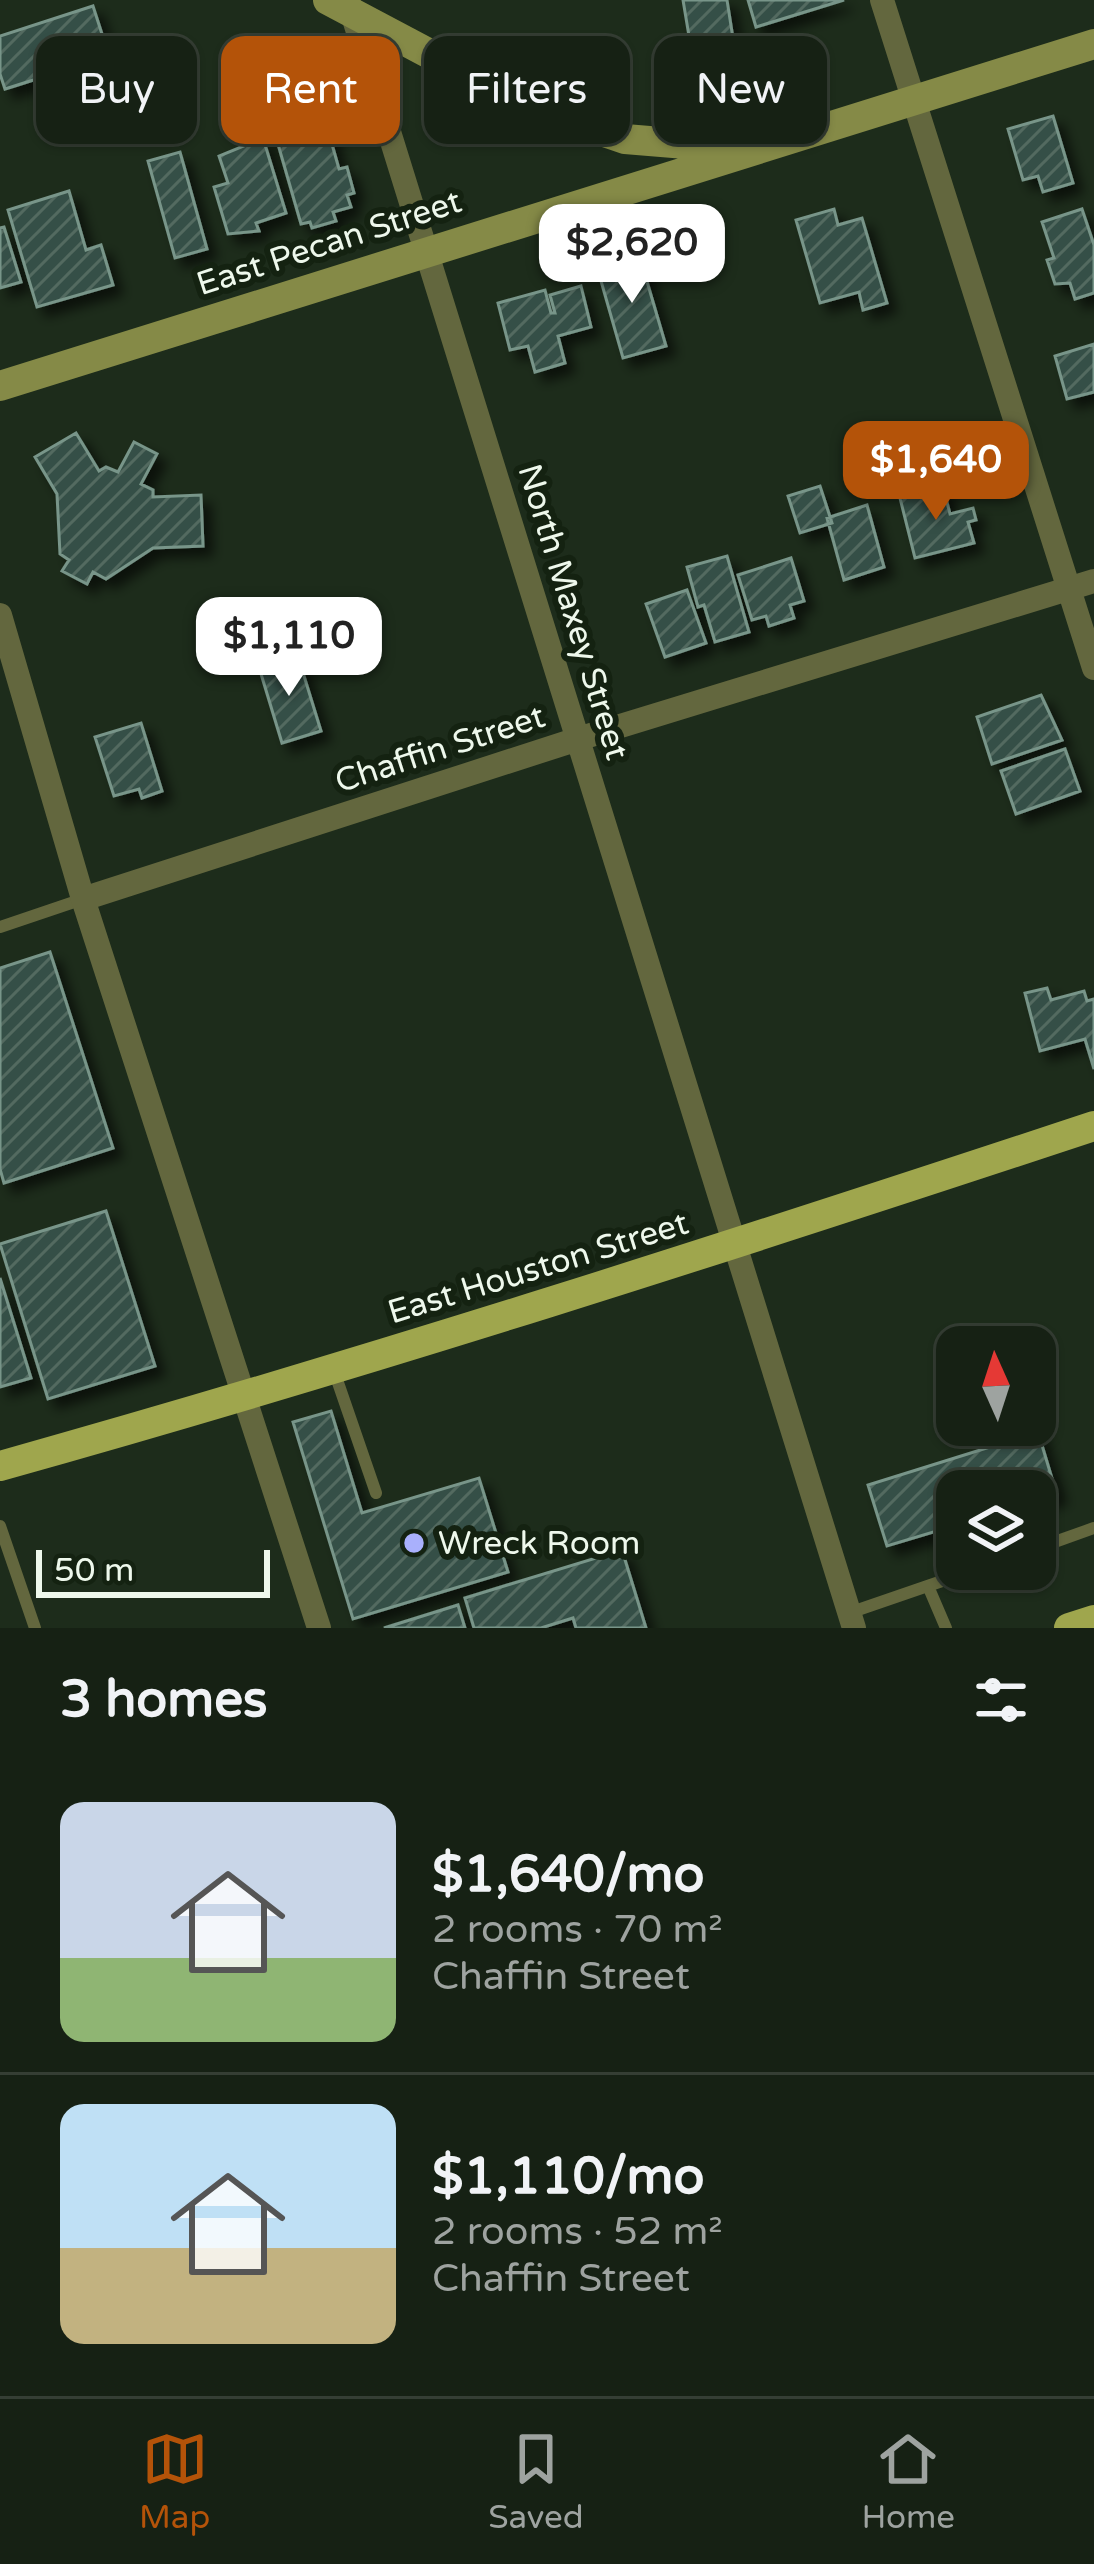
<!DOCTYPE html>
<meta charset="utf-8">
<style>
:root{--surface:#162114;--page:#1f291d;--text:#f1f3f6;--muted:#9ea3a0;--line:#353e34;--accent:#b45309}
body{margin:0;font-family:"Varela Round",sans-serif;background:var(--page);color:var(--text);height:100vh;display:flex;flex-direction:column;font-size:45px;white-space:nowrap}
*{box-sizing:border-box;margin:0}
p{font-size:39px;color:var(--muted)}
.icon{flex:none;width:66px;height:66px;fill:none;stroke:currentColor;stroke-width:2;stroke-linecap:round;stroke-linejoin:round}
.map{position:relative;height:1628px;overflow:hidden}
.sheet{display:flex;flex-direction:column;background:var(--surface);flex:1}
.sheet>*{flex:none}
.top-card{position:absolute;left:36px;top:36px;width:1023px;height:108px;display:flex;gap:24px}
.needle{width:78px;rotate:357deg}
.controls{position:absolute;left:936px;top:1326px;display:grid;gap:24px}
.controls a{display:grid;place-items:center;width:120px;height:120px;border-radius:24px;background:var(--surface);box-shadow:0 3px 9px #0004,0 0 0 3px var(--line);font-size:60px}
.scale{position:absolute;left:36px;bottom:30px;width:234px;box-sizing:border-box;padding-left:12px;border:6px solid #eef8ec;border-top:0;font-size:33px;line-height:42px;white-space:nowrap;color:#eef8ec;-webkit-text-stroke:9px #142211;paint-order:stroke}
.price{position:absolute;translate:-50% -102px;padding:0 27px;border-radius:24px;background:#fff;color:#222;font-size:39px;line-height:78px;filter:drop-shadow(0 3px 6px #0008)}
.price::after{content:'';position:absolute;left:50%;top:72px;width:36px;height:27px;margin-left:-18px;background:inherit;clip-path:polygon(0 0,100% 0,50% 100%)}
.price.on{background:var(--accent);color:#fff}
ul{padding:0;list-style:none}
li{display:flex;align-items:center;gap:36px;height:300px;padding:0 60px}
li+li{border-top:3px solid var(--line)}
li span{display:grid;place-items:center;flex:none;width:336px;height:240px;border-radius:24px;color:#555}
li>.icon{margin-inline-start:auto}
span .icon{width:144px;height:144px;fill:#fffc;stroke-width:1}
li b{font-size:51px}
h2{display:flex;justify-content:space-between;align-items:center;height:144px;padding:0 60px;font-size:51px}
.chip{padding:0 42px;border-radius:24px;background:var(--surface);box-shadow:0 3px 9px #0004,0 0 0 3px var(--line);font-size:42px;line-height:108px}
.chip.on{background:var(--accent);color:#fff}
.tab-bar{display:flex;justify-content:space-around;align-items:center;height:168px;border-top:3px solid var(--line);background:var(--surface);font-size:33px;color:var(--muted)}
.tab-bar a{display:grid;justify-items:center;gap:6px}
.tab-bar .on{color:var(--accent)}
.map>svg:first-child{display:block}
</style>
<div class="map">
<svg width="1094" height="1628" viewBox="0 0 1094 1628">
<defs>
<pattern id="building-hatch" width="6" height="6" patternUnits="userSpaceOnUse" patternTransform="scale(3)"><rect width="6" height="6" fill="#365046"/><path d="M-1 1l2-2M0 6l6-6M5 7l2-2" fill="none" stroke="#536a61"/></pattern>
<filter id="shadow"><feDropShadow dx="9" dy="9" stdDeviation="6" flood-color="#0009"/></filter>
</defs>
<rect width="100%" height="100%" fill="#1d2c1b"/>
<path fill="url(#building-hatch)" stroke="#789589" stroke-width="3" filter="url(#shadow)" d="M683 0H727L737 64 694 66Z
M748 0H844L756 27Z
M93 6 109 56 5 89 0 74V36Z
M90 76 99 103 63 115 54 87Z
M305 102 311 120 324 116 339 169 347 167 354 193 347 195 351 207 333 212 336 221 312 228 310 222 301 224 269 113Z
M1053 116 1073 183 1043 192 1038 176 1023 180 1008 129Z
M263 138 286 213 256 223 259 231 228 234 214 187 228 183 219 156Z
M180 152 207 249 175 258 148 161Z
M69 191 86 250 101 245 113 285 37 307 8 210Z
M834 209 838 225 862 218 887 303 863 310 859 292 820 303 796 220Z
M1082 209 1094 245V293L1075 299 1070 283 1055 284 1047 260 1054 258 1042 222Z
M4 227 21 282 0 288V228Z
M638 251 666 346 623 358 599 274 615 269 612 259Z
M581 286 591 327 558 336 565 363 535 372 528 346 510 350 498 303 545 290 551 313H555L550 295Z
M1094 344V392L1067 399 1055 356Z
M76 433 99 471 106 467 118 472 134 442 157 454 141 484 153 490V497L201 495 203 546 153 548 106 579 93 572 87 584 62 571 69 560 60 554 57 494 35 457Z
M820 486 832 523 800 533 788 496Z
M943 487 950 514 973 508 976 520 968 522 974 543 915 558 900 498Z
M867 505 884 567 844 580 827 518Z
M727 556 749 632 715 642 704 605 698 607 687 567Z
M791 558 804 601 790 605 794 618 769 626 766 616 752 620 738 575Z
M687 590 706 643 665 657 646 604Z
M284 656 288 666 300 663 321 731 282 743 258 664Z
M1041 695 1062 740 992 764 977 717Z
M141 723 162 791 142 798 139 789 114 796 95 737Z
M1065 749 1080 791 1016 814 1001 771Z
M50 952 113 1148 4 1183 0 1169V968Z
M1047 988 1051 1000 1084 991 1087 1001 1094 999V1069L1085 1039 1040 1051 1025 993Z
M106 1211 155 1366 48 1399 0 1244Z
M0 1278 31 1378 0 1387Z
M331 1411 362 1513 479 1478 508 1572 353 1619 293 1422Z
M1038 1432 1057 1495 1035 1502V1491H957V1525L887 1546 868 1485Z
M622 1550 646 1628H576L573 1618 541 1628H474L465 1598Z
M458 1605 465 1628H384Z"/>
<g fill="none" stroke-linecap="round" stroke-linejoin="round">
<path stroke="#63673e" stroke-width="12" d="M0 927 83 899
M334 1371 376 1493
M0 1526 35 1628
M1035 1549 1094 1528
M928 1586 946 1628
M849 1613 977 1569"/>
<path stroke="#63673e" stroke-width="24" d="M882 0 1094 668
M349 3 854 1628
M0 615 83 899 319 1628
M83 899 578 739 1094 581"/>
<path stroke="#858a47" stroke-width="30" d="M328 0 526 105 625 139 734 148
M0 386 1094 44"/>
<path stroke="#9fa64d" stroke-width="30" d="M0 1466C368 1363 731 1246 1094 1126
M1069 1628 1094 1620"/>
</g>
<circle fill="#a9b0fc" stroke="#142211" stroke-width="4.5" cx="414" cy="1543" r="12"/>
<g text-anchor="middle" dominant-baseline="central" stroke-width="12" stroke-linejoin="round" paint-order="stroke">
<g font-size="33" fill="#eef8ec" stroke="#142211">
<text transform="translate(329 243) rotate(-18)">East Pecan Street</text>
<text transform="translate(573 612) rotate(73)">North Maxey Street</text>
<text transform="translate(440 749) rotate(-18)">Chaffin Street</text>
<text transform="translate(538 1268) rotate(-17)">East Houston Street</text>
</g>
<g font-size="33" fill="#eef8ec" stroke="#142211" text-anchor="start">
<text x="438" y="1543">Wreck Room</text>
</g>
</g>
</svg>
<div class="controls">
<a><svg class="needle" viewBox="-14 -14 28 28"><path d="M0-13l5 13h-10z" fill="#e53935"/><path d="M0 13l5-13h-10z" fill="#9ea3a0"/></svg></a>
<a><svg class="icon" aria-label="layers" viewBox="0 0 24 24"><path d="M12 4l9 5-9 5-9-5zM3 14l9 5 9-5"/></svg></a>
</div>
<div class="scale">50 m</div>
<b class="price" style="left:632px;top:306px">$2,620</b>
<b class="price on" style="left:936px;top:523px">$1,640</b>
<b class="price" style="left:289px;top:699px">$1,110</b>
<div class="top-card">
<a class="chip">Buy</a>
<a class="chip on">Rent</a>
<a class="chip">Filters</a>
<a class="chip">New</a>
</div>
</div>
<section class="sheet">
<h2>3 homes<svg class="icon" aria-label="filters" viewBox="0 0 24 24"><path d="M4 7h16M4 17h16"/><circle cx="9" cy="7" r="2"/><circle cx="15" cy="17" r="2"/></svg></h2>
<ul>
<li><span style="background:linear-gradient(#c9d6e8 65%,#8fb573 0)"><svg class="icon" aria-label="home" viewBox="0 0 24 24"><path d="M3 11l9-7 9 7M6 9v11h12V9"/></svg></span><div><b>$1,640/mo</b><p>2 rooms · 70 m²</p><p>Chaffin Street</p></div></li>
<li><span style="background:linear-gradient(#bfe0f5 60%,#c2b280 0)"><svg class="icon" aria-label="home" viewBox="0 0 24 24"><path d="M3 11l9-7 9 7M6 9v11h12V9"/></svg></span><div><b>$1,110/mo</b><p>2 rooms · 52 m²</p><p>Chaffin Street</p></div></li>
</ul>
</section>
<nav class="tab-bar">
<a class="on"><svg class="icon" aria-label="map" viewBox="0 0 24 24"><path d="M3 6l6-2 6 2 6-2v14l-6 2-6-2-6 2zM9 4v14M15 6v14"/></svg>Map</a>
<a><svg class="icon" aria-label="saved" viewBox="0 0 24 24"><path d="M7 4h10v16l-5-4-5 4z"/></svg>Saved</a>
<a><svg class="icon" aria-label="home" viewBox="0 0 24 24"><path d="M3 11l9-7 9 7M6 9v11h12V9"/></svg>Home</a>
</nav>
